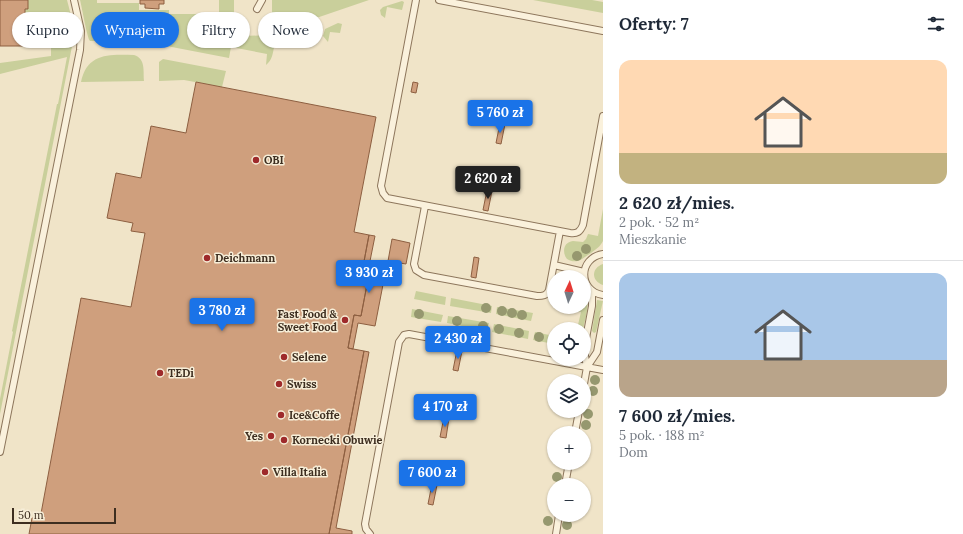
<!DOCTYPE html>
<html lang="pl">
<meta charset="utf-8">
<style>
:root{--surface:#fff;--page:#f2f2f3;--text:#1f2937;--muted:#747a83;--line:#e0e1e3;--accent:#1a73e8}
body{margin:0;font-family:Lora,serif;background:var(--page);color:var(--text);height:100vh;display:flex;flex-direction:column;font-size:15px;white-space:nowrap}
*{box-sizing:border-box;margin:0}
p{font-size:13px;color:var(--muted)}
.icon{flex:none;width:22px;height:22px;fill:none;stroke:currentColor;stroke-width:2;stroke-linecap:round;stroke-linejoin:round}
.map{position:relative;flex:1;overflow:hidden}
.panel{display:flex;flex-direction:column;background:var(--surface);width:360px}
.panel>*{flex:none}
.banner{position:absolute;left:12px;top:12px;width:380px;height:36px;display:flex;gap:8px}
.needle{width:26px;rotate:4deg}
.tools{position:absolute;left:547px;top:270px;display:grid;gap:8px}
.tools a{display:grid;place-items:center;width:44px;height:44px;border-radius:50%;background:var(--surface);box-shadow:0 1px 3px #0004;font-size:20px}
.scale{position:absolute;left:12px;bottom:10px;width:104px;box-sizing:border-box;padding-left:4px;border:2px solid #3d2e20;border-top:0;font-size:11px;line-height:14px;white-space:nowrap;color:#3d2e20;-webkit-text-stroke:3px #f7eed8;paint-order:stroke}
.price{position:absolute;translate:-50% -34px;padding:0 9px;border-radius:4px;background:var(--accent);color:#fff;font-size:13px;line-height:26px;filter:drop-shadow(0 1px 2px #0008)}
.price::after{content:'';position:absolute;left:50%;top:24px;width:12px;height:9px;margin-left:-6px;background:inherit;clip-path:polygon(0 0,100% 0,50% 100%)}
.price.selected{background:#222;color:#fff}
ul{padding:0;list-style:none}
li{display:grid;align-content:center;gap:8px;height:212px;padding:0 16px}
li+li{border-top:1px solid var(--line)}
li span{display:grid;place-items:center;height:124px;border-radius:12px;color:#555}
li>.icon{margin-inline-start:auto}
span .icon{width:72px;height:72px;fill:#fffc;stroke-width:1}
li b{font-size:17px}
h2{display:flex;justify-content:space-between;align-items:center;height:48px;padding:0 16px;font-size:17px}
.pill{padding:0 14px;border-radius:18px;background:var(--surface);box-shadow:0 1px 3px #0004;font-size:14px;line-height:36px}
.pill.selected{background:var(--accent);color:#fff}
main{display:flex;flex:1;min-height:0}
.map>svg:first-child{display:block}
</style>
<main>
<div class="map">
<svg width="603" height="534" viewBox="0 0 603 534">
<rect width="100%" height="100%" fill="#f0e4c8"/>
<path fill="#c9cf9b" d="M28 0H67L75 31 0 414V399L13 332 12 331 57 104H58L67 57 0 74V63L51 56V36L30 35V29H25V9Z
M80 0H97V3H139V10H169V14H219V0H234V22H244V36L272 35V0H369L290 27C267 38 279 55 266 65L267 54 231 47 229 58 151 43 130 41H90C87 38 82 7 80 0Z
M533 0H592L603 2V13Z
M402 1 404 2 402 10 387 7 385 18 381 15 380 10 383 7Z
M338 23 342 24 340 33 330 32 328 42 323 36 325 29Z
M134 55C146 59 143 71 144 81L81 82C87 53 109 54 134 55Z
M163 59 226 71 222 87 184 80 159 81V62Z
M603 209V241C600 247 596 249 591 253 583 258 577 265 567 259 562 253 563 242 573 241 576 241 580 242 583 242L586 239 588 234 598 236Z
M603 264V285C591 281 591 268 603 264Z
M416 291 446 297 445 305 414 299Z
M584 291C591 302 586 316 583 329H577L581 312 557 307H584Z
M451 298 492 306 491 313 450 306Z
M597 300 603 301 596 332 594 333 592 331Z
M497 307 533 313 531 321 496 314Z
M412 309 443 315 441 322 411 317Z
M448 316 489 323 487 331 447 323Z
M494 324 529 331 528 339 492 332Z
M535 332 554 336V344L533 340Z"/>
<path fill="#cf9f7d" stroke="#8d5f41" d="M0 0H28V9H25V32H28L27 46H0Z
M140 0H164V4H159V9L145 8V4H140Z
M196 82 376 117 354 232 369 235 362 272 369 274 361 316 354 315 348 348 364 351 329 534H29L32 518 40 519 81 298 131 307 145 233 131 231 133 223 107 218 116 173 141 178 151 126 186 133Z
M413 82 418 83 416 93 411 92Z
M500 123 505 124 501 144 496 143Z
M487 190 492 191 488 211 483 210Z
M369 235 375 236 369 266 386 269 375 326 358 323 353 349 348 348 354 315 361 316 369 274 362 272Z
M392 239 410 243 406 264 388 261Z
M474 257 479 258 476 278 471 277Z
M457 350 462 351 458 371 453 370Z
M364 351 369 352 336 528 352 531V534H329Z
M444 417 449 418 446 438 440 437Z
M432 484 437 485 433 505 428 504Z"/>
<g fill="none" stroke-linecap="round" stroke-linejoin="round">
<g stroke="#8d765c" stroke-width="8">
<path id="lane" d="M416 0 381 186 383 193 387 198 570 233C577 234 580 232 583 225L603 116
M439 0 603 31
M257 9 262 0
M425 206 414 264 416 270 424 275 537 296C542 296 547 296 549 290L560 231
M603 254C578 258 578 291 603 295
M554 265 584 272
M584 349 592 306V291
M584 350 587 367
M584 384 587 367 597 352 603 320
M575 433 579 411
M0 452 80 50 81 31 74 0
M565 485 569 463
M370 534 366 529 365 524 399 342 404 335 409 334 603 370
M556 534 559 515"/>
</g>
<use href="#lane" stroke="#faf1dc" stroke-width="6"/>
</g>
<g fill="#96986f">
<circle cx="586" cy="249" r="5"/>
<circle cx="577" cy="256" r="5"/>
<circle cx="486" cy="308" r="5"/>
<circle cx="502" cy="311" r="5"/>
<circle cx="512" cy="313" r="5"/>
<circle cx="419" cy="314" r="5"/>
<circle cx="522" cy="315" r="5"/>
<circle cx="457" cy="321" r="5"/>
<circle cx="483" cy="326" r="5"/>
<circle cx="499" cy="329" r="5"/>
<circle cx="519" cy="333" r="5"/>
<circle cx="539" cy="337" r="5"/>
<circle cx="595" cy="380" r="5"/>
<circle cx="593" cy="391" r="5"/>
<circle cx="588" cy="414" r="5"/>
<circle cx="586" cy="425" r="5"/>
<circle cx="557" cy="477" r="5"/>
<circle cx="548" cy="521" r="5"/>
<circle cx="567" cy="525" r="5"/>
</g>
<g fill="#9e2a2b" stroke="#f7eed8" stroke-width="1.5">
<circle cx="256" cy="160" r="4"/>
<circle cx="207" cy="258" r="4"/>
<circle cx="345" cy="320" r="4"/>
<circle cx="284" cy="357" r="4"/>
<circle cx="160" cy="373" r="4"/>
<circle cx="279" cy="384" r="4"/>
<circle cx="281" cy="415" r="4"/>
<circle cx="271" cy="436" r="4"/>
<circle cx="284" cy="440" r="4"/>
<circle cx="265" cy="472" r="4"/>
</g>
<g text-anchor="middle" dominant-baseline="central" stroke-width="3" stroke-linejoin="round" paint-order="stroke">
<g font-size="11" font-weight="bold" fill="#3d2e20" stroke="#f7eed8" text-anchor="start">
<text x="264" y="160">OBI</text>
<text x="215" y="258">Deichmann</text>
<text x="337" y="314" text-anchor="end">Fast Food &amp;<tspan x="337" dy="13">Sweet Food</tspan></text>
<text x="292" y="357">Selene</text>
<text x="168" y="373">TEDi</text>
<text x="287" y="384">Swiss</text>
<text x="289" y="415">Ice&amp;Coffe</text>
<text x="263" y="436" text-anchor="end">Yes</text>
<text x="292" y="440">Kornecki Obuwie</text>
<text x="273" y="472">Villa Italia</text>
</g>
</g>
</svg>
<div class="tools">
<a><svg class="needle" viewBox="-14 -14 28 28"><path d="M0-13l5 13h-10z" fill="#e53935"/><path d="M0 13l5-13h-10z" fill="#747a83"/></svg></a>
<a><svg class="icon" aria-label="locate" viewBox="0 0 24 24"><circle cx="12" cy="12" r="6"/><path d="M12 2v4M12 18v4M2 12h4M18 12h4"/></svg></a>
<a><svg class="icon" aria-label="layers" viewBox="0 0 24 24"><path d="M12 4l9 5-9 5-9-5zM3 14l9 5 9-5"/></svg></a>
<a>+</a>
<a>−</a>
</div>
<div class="scale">50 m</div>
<b class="price" style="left:500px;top:134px">5 760 zł</b>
<b class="price selected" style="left:488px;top:200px">2 620 zł</b>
<b class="price" style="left:369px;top:294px">3 930 zł</b>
<b class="price" style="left:222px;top:332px">3 780 zł</b>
<b class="price" style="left:458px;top:360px">2 430 zł</b>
<b class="price" style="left:445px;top:428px">4 170 zł</b>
<b class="price" style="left:432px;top:494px">7 600 zł</b>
<div class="banner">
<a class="pill">Kupno</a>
<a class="pill selected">Wynajem</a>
<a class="pill">Filtry</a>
<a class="pill">Nowe</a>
</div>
</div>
<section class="panel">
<h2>Oferty: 7<svg class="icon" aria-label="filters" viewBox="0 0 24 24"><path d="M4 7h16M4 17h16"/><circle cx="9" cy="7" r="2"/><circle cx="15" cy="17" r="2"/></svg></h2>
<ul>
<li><span style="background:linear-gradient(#ffd9b3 75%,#c2b280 0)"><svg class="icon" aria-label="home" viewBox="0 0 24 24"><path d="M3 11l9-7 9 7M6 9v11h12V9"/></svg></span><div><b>2 620 zł/mies.</b><p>2 pok. · 52 m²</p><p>Mieszkanie</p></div></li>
<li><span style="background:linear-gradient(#a9c7e8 70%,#b9a48a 0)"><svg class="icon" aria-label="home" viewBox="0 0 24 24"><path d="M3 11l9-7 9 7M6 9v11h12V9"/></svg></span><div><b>7 600 zł/mies.</b><p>5 pok. · 188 m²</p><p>Dom</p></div></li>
</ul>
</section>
</main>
